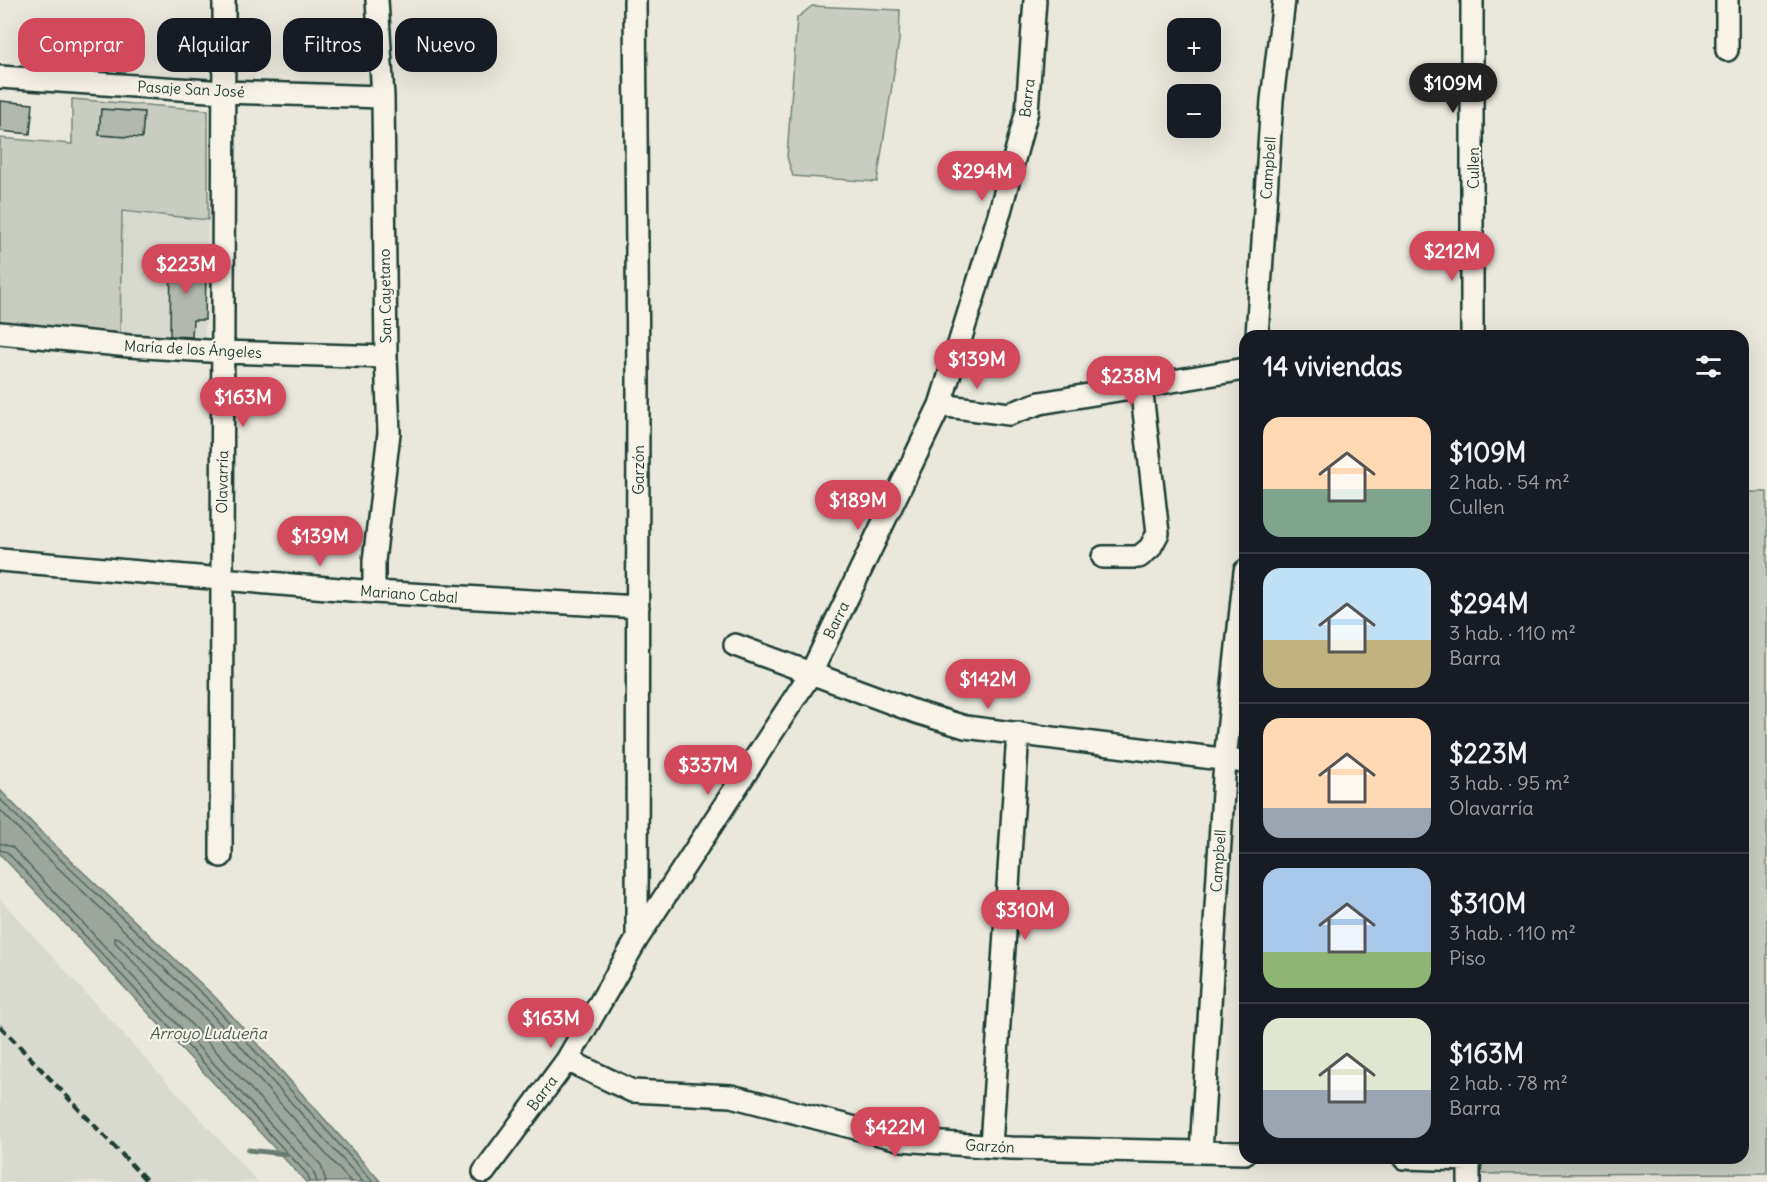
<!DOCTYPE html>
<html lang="es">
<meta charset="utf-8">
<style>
:root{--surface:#171b24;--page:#20242c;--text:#f1f3f6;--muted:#9ea1a6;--line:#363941;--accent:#d1495b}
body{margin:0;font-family:Delius,sans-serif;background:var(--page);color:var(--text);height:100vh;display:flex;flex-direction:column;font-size:22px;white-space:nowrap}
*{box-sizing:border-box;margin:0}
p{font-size:20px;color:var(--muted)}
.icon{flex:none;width:33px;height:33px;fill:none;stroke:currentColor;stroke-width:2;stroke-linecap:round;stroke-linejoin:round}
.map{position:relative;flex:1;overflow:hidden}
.side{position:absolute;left:1239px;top:330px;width:510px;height:834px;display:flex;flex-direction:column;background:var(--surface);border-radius:18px;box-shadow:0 6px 24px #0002}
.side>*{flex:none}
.banner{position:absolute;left:18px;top:18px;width:570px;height:54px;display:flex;gap:12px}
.controls{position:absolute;left:1167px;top:18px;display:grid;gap:12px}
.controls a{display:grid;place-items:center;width:54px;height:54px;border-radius:12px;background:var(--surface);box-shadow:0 6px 24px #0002;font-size:30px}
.price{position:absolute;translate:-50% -51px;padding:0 14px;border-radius:21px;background:var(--accent);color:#fff;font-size:20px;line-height:39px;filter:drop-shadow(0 2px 3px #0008)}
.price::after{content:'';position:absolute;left:50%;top:36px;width:18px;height:14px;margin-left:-9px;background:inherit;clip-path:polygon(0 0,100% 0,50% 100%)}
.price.on{background:#222;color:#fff}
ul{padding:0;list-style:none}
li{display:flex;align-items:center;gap:18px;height:150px;padding:0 24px}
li+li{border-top:2px solid var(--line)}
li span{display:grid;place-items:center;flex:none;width:168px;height:120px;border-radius:18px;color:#555}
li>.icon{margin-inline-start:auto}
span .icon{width:72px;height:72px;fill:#fffc;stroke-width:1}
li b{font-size:26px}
h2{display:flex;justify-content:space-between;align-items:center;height:72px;padding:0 24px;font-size:26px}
.pill{padding:0 21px;border-radius:18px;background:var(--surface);box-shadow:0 6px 24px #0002;font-size:21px;line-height:54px}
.pill.on{background:var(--accent);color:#fff}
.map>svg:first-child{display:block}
</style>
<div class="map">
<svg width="1767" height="1182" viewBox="0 0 1767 1182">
<rect width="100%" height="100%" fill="#eae8dd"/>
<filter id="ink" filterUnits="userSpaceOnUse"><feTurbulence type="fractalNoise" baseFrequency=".0167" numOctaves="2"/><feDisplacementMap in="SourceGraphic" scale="12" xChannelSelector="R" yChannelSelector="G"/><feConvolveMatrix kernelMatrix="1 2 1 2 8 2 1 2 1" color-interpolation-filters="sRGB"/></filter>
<g filter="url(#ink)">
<path fill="#d9dacf" d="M122 211 208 220 205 342 120 333Z
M0 899 258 1182H0Z"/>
<path fill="#c8ccc1" stroke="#74847a" stroke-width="1.5" d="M812 6 900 10 899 40 877 182 793 176 787 157 797 18Z
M72 99 208 110V220L122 211 120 333 0 322V138L72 144Z
M1743 492H1767V1173L1482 1174V1158H1743Z"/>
<path fill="#9ca69c" stroke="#6a7c72" stroke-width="1.5" d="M0 790 46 837 216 998 381 1182H306L0 854Z"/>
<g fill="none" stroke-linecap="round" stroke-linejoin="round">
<path stroke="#51675e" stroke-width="1.5" d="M0 799 42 842 211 1002 373 1182
M0 810 36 847 206 1008 363 1182
M0 843 12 847 313 1170 317 1182
M0 850 7 852 308 1175 310 1182
M326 1182 321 1165 115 942V938H119L200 1014 351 1182"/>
<path stroke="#6a7c72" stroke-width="5" d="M248 1150 286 1154"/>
</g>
<path fill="#b2b8ae" stroke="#1f3d34" stroke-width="1.5" d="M0 101 33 104 30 134 0 131Z
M101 109 144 112 142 138 99 135Z
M171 253H194L193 272 206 273 205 320H193L192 337 170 336Z"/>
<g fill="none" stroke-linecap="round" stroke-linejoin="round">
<g stroke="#1f3d34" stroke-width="26">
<path id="minor" d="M635 0 638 378 637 938
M1727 50V0
M0 77 224 92 383 97
M0 333 129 346 225 352 386 357
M1257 336 1272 100 1284 0
M1472 336V0
M940 405 1009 414 1040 403 1245 369
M1103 557H1139L1150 548 1158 533 1141 385
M0 560 374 592 638 607
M374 592V561L389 433 386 357 383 97 377 0
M735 645 916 712 965 727 1245 762
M221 856C220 570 225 285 224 0
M567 1060 632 1091 731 1096 902 1140 1010 1148 1245 1153
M991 1146 1018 733
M1201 1152 1225 760 1245 571
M1404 1158 1469 1160
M484 1172 567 1060 637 939 811 673 940 405 999 215 1027 111 1035 0
M1469 1182V1158"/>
</g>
<use href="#minor" stroke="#f7f3e8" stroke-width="21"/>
<path stroke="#1f3d34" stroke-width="4.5" stroke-dasharray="9 4.5" stroke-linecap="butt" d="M0 1026 148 1182"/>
</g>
</g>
<g text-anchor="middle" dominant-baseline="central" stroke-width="4.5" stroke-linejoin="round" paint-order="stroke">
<g font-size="15" fill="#1f3d34" stroke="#f7f3e8">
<text transform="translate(191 89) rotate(3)">Pasaje San José</text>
<text transform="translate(1027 98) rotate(-83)">Barra</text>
<text transform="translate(1268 168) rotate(-86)">Campbell</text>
<text transform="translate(1473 168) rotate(-90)">Cullen</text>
<text transform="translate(385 296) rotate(-91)">San Cayetano</text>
<text transform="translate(193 349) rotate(3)">María de los Ángeles</text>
<text transform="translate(638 470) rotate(-90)">Garzón</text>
<text transform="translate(222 482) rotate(-89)">Olavarría</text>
<text transform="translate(409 594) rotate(4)">Mariano Cabal</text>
<text transform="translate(836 620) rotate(-64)">Barra</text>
<text transform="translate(1218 861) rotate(-86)">Campbell</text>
<text transform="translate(542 1093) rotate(-53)">Barra</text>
<text transform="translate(990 1146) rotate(3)">Garzón</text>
</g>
<g font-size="16" font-style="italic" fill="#445c53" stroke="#f7f3e8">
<text x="208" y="1033">Arroyo Ludueña</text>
</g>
</g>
</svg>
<div class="controls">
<a>+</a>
<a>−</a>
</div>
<b class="price on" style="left:1453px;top:114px">$109M</b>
<b class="price" style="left:982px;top:202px">$294M</b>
<b class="price" style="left:1452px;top:282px">$212M</b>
<b class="price" style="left:186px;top:295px">$223M</b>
<b class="price" style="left:977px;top:390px">$139M</b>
<b class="price" style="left:1131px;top:407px">$238M</b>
<b class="price" style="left:243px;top:428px">$163M</b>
<b class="price" style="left:858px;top:531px">$189M</b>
<b class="price" style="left:320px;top:567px">$139M</b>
<b class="price" style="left:988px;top:710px">$142M</b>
<b class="price" style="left:708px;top:796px">$337M</b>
<b class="price" style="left:1025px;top:941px">$310M</b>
<b class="price" style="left:551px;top:1049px">$163M</b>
<b class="price" style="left:895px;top:1158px">$422M</b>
<div class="banner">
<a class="pill on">Comprar</a>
<a class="pill">Alquilar</a>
<a class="pill">Filtros</a>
<a class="pill">Nuevo</a>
</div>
<section class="side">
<h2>14 viviendas<svg class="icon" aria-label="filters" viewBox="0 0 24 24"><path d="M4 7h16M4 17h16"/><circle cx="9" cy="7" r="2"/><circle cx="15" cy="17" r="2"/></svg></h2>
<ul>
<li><span style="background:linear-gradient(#ffd9b3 60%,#7fa58c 0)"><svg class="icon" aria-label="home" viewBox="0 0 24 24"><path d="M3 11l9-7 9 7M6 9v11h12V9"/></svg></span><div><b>$109M</b><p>2 hab. · 54 m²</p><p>Cullen</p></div></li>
<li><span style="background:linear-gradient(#bfe0f5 60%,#c2b280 0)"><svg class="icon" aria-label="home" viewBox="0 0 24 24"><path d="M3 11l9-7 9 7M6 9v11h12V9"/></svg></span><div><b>$294M</b><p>3 hab. · 110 m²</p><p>Barra</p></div></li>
<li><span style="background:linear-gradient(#ffd9b3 75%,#9aa5b1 0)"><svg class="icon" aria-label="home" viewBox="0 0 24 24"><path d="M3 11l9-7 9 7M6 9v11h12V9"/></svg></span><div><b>$223M</b><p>3 hab. · 95 m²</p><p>Olavarría</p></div></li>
<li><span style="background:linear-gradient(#a9c7e8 70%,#8fb573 0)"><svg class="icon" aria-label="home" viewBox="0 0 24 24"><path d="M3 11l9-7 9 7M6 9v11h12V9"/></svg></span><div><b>$310M</b><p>3 hab. · 110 m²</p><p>Piso</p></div></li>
<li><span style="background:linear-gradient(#dfe7d0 60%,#9aa5b1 0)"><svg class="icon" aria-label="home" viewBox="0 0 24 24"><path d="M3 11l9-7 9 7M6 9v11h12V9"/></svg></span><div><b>$163M</b><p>2 hab. · 78 m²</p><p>Barra</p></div></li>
</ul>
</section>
</div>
